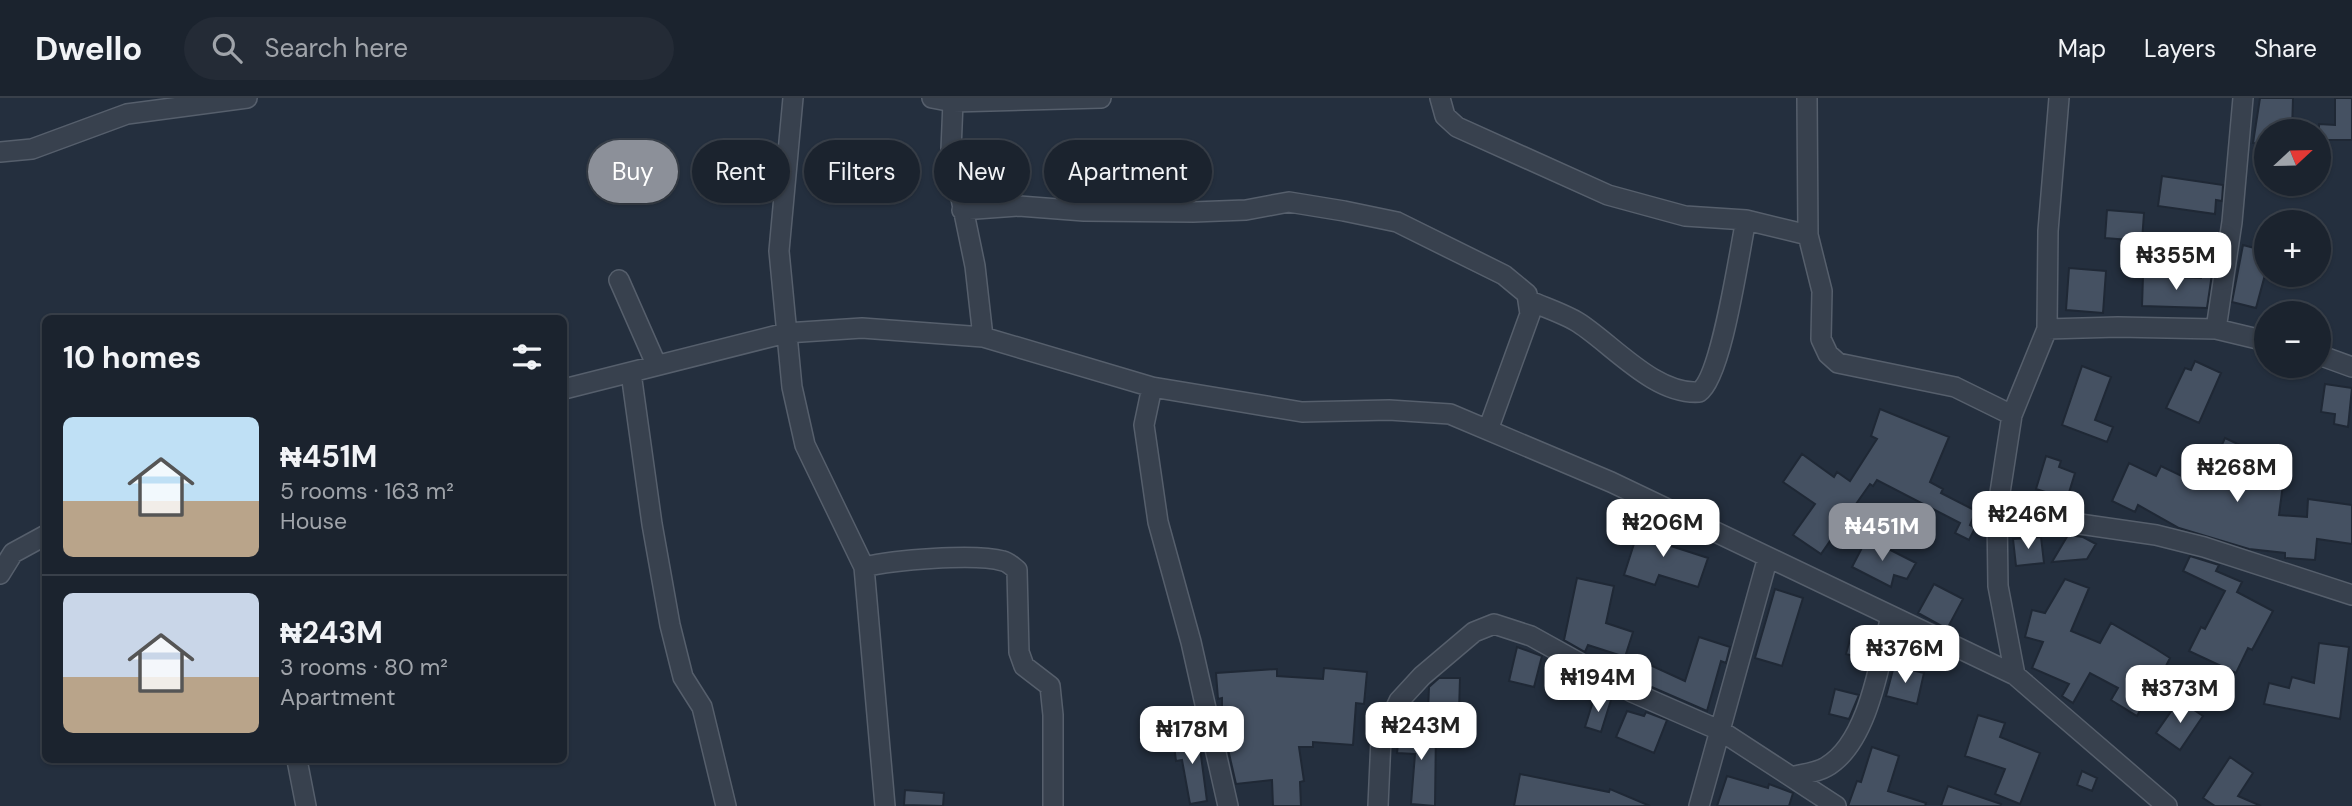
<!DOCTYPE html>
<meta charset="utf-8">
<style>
:root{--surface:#1b232e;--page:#242b36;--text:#f1f3f6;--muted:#a0a4aa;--line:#39404a;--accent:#8c9099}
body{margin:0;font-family:"DM Sans",sans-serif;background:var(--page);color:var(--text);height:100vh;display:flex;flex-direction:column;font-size:26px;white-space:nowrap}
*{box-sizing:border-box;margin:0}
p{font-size:23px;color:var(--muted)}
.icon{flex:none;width:38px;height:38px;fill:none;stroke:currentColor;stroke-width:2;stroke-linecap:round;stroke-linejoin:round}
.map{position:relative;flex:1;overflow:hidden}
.side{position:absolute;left:42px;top:217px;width:525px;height:448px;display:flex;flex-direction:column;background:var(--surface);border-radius:10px;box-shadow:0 2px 5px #0004,0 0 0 2px var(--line)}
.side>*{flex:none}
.banner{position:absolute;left:588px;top:42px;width:665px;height:63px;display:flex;gap:14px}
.needle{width:46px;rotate:68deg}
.fabs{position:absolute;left:2254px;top:21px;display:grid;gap:14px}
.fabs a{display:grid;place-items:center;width:77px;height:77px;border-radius:50%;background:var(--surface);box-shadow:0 2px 5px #0004,0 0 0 2px var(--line);font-size:35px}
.price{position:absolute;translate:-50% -60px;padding:0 16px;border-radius:14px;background:#fff;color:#222;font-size:23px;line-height:46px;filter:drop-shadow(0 2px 4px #0008)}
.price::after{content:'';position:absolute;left:50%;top:42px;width:21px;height:16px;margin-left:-10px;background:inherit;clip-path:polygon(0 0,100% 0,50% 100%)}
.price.on{background:var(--accent);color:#fff}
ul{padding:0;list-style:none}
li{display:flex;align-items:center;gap:21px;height:175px;padding:0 21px}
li+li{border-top:2px solid var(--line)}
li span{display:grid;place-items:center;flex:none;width:196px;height:140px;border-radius:10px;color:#555}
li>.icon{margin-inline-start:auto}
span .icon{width:84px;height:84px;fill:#fffc;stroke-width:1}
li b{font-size:30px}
h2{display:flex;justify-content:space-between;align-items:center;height:84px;padding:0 21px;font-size:30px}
.tag{padding:0 24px;border-radius:32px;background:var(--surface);box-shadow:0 2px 5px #0004,0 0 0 2px var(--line);font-size:24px;line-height:63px}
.tag.on{background:var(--accent);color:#fff}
header{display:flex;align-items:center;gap:42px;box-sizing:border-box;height:98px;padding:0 35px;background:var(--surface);border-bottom:2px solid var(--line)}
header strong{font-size:33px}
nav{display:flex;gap:38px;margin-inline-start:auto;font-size:24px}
.search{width:490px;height:63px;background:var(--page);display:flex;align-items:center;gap:18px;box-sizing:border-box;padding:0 24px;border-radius:38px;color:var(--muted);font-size:26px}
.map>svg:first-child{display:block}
</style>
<header>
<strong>Dwello</strong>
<div class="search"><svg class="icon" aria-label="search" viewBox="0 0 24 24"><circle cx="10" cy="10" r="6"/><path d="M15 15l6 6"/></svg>Search here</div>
<nav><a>Map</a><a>Layers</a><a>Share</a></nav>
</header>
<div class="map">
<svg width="2352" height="708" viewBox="0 0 2352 708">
<rect width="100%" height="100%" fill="#242f3e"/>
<path fill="#455162" stroke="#1f2835" stroke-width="2" d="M2260 0H2293L2292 33H2266V47L2253 45Z
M2335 0H2352V42H2319V26L2335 27Z
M2162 78 2223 87 2222 103 2216 102 2215 116 2158 108Z
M2107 112 2144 115 2142 143 2105 140Z
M2243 147 2266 153V173L2256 210 2232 204Z
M2069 170 2106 173 2103 215 2066 212Z
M2202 176H2212L2207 210 2142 208 2143 178 2201 180Z
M2195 263 2221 275 2199 325 2166 310 2185 270 2191 272Z
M2082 268 2111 279 2095 322 2113 329 2107 344 2062 327Z
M2325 286 2352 290 2348 329 2334 326 2335 316 2321 314Z
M1880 311 1949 339 1930 384 1943 391 1941 395 1976 413 1970 427 1975 430 1969 442 1955 435 1960 425 1877 382 1873 388 1870 386 1856 406 1899 437 1892 447 1848 417 1821 456 1793 437 1815 406 1783 384 1802 356 1834 379 1837 374 1850 383 1877 341 1871 338Z
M2225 340 2261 357 2262 351 2287 356 2279 417 2307 419 2308 401 2352 407V446L2317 441 2315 462 2285 460V455L2249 451 2179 430 2138 407 2135 414 2112 403 2129 365 2156 378 2161 368 2192 383 2202 364 2212 369Z
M2046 358 2061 363 2059 369 2075 375 2067 401 2036 391Z
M1641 424 1672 435 1668 447 1708 460 1698 489 1659 477 1655 487 1624 477Z
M2068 437 2083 439 2096 446 2087 461 2052 464Z
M2041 439 2044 465 2016 468 2013 441Z
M1867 440 1916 465 1907 481 1894 477 1891 489 1852 469Z
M2190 458 2219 467 2216 473 2242 484 2237 494 2273 513 2252 552 2248 550 2236 575 2189 553 2201 529 2205 531 2225 493 2183 473Z
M1577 480 1614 488 1606 525 1633 534 1625 559 1588 547 1585 554 1564 542Z
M2065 481 2089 490 2071 533 2100 545 2111 525 2156 551 2170 560 2165 570 2184 583 2176 596 2157 583 2137 618 2111 602 2118 590 2090 575 2073 605 2062 598 2069 586 2032 570 2043 544 2025 539 2032 512 2045 515Z
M1934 486 1963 501 1947 531 1918 515Z
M1775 491 1803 500 1782 568 1755 560Z
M1853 531 1874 537 1868 562 1846 556Z
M1699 539 1730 549 1726 565 1721 563 1707 613 1640 584 1648 566 1685 583Z
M2319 545 2349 549 2340 621 2264 606 2269 585 2289 590 2292 579 2314 585Z
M1517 549 1542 558 1534 589 1509 583Z
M1894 568 1924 575 1917 606 1886 598Z
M1324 570 1367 574 1364 606 1356 605 1353 647 1313 644V649H1299L1304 683 1300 684 1301 708H1273L1272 682 1236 686 1222 625V600L1218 601 1216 575 1277 571V578L1323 581Z
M1439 580H1460L1459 614 1428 613 1429 589Z
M1835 591 1859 597 1849 621 1829 616Z
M1595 597 1611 602 1601 634 1585 629Z
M2179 602 2203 618 2180 652 2156 635Z
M1627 613 1644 618 1646 614 1667 622 1654 655 1616 639Z
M1978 617 2005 625 2000 639 2040 655 2020 706 1995 696 2005 671 1965 658Z
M1400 629 1436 631 1435 708 1411 706 1415 656 1397 655Z
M1198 635 1207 703 1190 706 1182 662 1176 663 1173 639Z
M1872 649 1899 658 1888 693 1926 705 1925 708H1848L1857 683 1861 684Z
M2230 659 2253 675 2238 698 2261 708H2215L2203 700Z
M2082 673 2097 680 2092 693 2077 687Z
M1520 676 1609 694 1610 691 1650 708H1514Z
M1727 678 1768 690 1769 686 1793 695 1789 708H1717Z
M1948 688 2001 706 2000 708H1941Z
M905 692 944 695 943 708 904 707Z"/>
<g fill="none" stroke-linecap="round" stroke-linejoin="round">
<g stroke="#565f6c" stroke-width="22">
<path id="minor" d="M793 0 779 153 792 289 805 347 864 469 885 708
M932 0 953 4 1101 0
M1440 0 1445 18 1457 29 1608 97 1685 118 1746 122 1808 137
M1807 0 1808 137 1822 193 1821 241 1828 256 1838 265 1955 289 2012 317
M953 4 951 52 975 168 983 239
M0 54 32 51 127 16 247 0
M962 112 1019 108 1084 113 1193 114 1246 112 1289 104 1344 113 1397 124 1504 177 1527 196 1530 216 1488 332
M619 182 656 266
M1530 203C1546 210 1565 216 1579 225 1613 247 1655 297 1699 294 1722 279 1739 154 1746 122
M2047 231 2118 229 2216 231 2266 243
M2216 231 2232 124 2243 0
M2319 257 2352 269
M631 275 652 426 670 527 683 579 702 609 726 708
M1152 289 1144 327 1158 424 1191 544 1228 708
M564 291 786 235 862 230 983 239 1152 289 1302 314 1389 312 1450 316 1611 384 2015 577 2167 708
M1997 414 2156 437 2204 449 2352 497
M864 469C893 462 975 455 1003 463 1008 464 1013 469 1017 472L1019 554 1024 568 1050 588 1053 617V708
M0 476 13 455 46 437
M2015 577 1998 488 1997 414 2012 317 2047 231 2048 133 2059 0
M297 662 306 708
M1795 678C1804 676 1818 674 1826 669 1869 645 1880 561 1891 518
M1378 708 1381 641 1399 603 1422 578 1474 534 1494 526 1531 538 1632 594 1721 633 1836 708
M1699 708 1768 459"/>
</g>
<use href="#minor" stroke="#38414e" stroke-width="19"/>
</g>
</svg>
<div class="fabs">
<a><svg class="needle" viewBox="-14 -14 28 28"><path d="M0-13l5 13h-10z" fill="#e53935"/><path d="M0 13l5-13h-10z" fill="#a0a4aa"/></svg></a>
<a>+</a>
<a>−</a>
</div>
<b class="price" style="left:2176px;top:194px">₦355M</b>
<b class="price" style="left:2237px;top:406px">₦268M</b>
<b class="price" style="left:2028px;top:453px">₦246M</b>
<b class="price" style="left:1663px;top:461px">₦206M</b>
<b class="price on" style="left:1882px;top:465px">₦451M</b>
<b class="price" style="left:1905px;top:587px">₦376M</b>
<b class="price" style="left:1598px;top:616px">₦194M</b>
<b class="price" style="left:2180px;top:627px">₦373M</b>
<b class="price" style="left:1421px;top:664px">₦243M</b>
<b class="price" style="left:1192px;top:668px">₦178M</b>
<div class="banner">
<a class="tag on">Buy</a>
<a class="tag">Rent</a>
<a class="tag">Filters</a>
<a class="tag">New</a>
<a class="tag">Apartment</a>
</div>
<section class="side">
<h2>10 homes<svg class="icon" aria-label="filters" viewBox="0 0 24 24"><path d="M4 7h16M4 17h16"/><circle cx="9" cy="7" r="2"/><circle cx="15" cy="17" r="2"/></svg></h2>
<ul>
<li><span style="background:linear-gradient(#bfe0f5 60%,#b9a48a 0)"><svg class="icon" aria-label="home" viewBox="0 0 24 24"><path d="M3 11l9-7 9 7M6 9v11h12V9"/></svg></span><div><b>₦451M</b><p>5 rooms · 163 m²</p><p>House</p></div></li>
<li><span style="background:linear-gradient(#c9d6e8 60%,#b9a48a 0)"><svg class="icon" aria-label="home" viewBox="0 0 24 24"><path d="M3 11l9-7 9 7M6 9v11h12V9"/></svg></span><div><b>₦243M</b><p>3 rooms · 80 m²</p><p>Apartment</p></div></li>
</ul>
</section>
</div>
